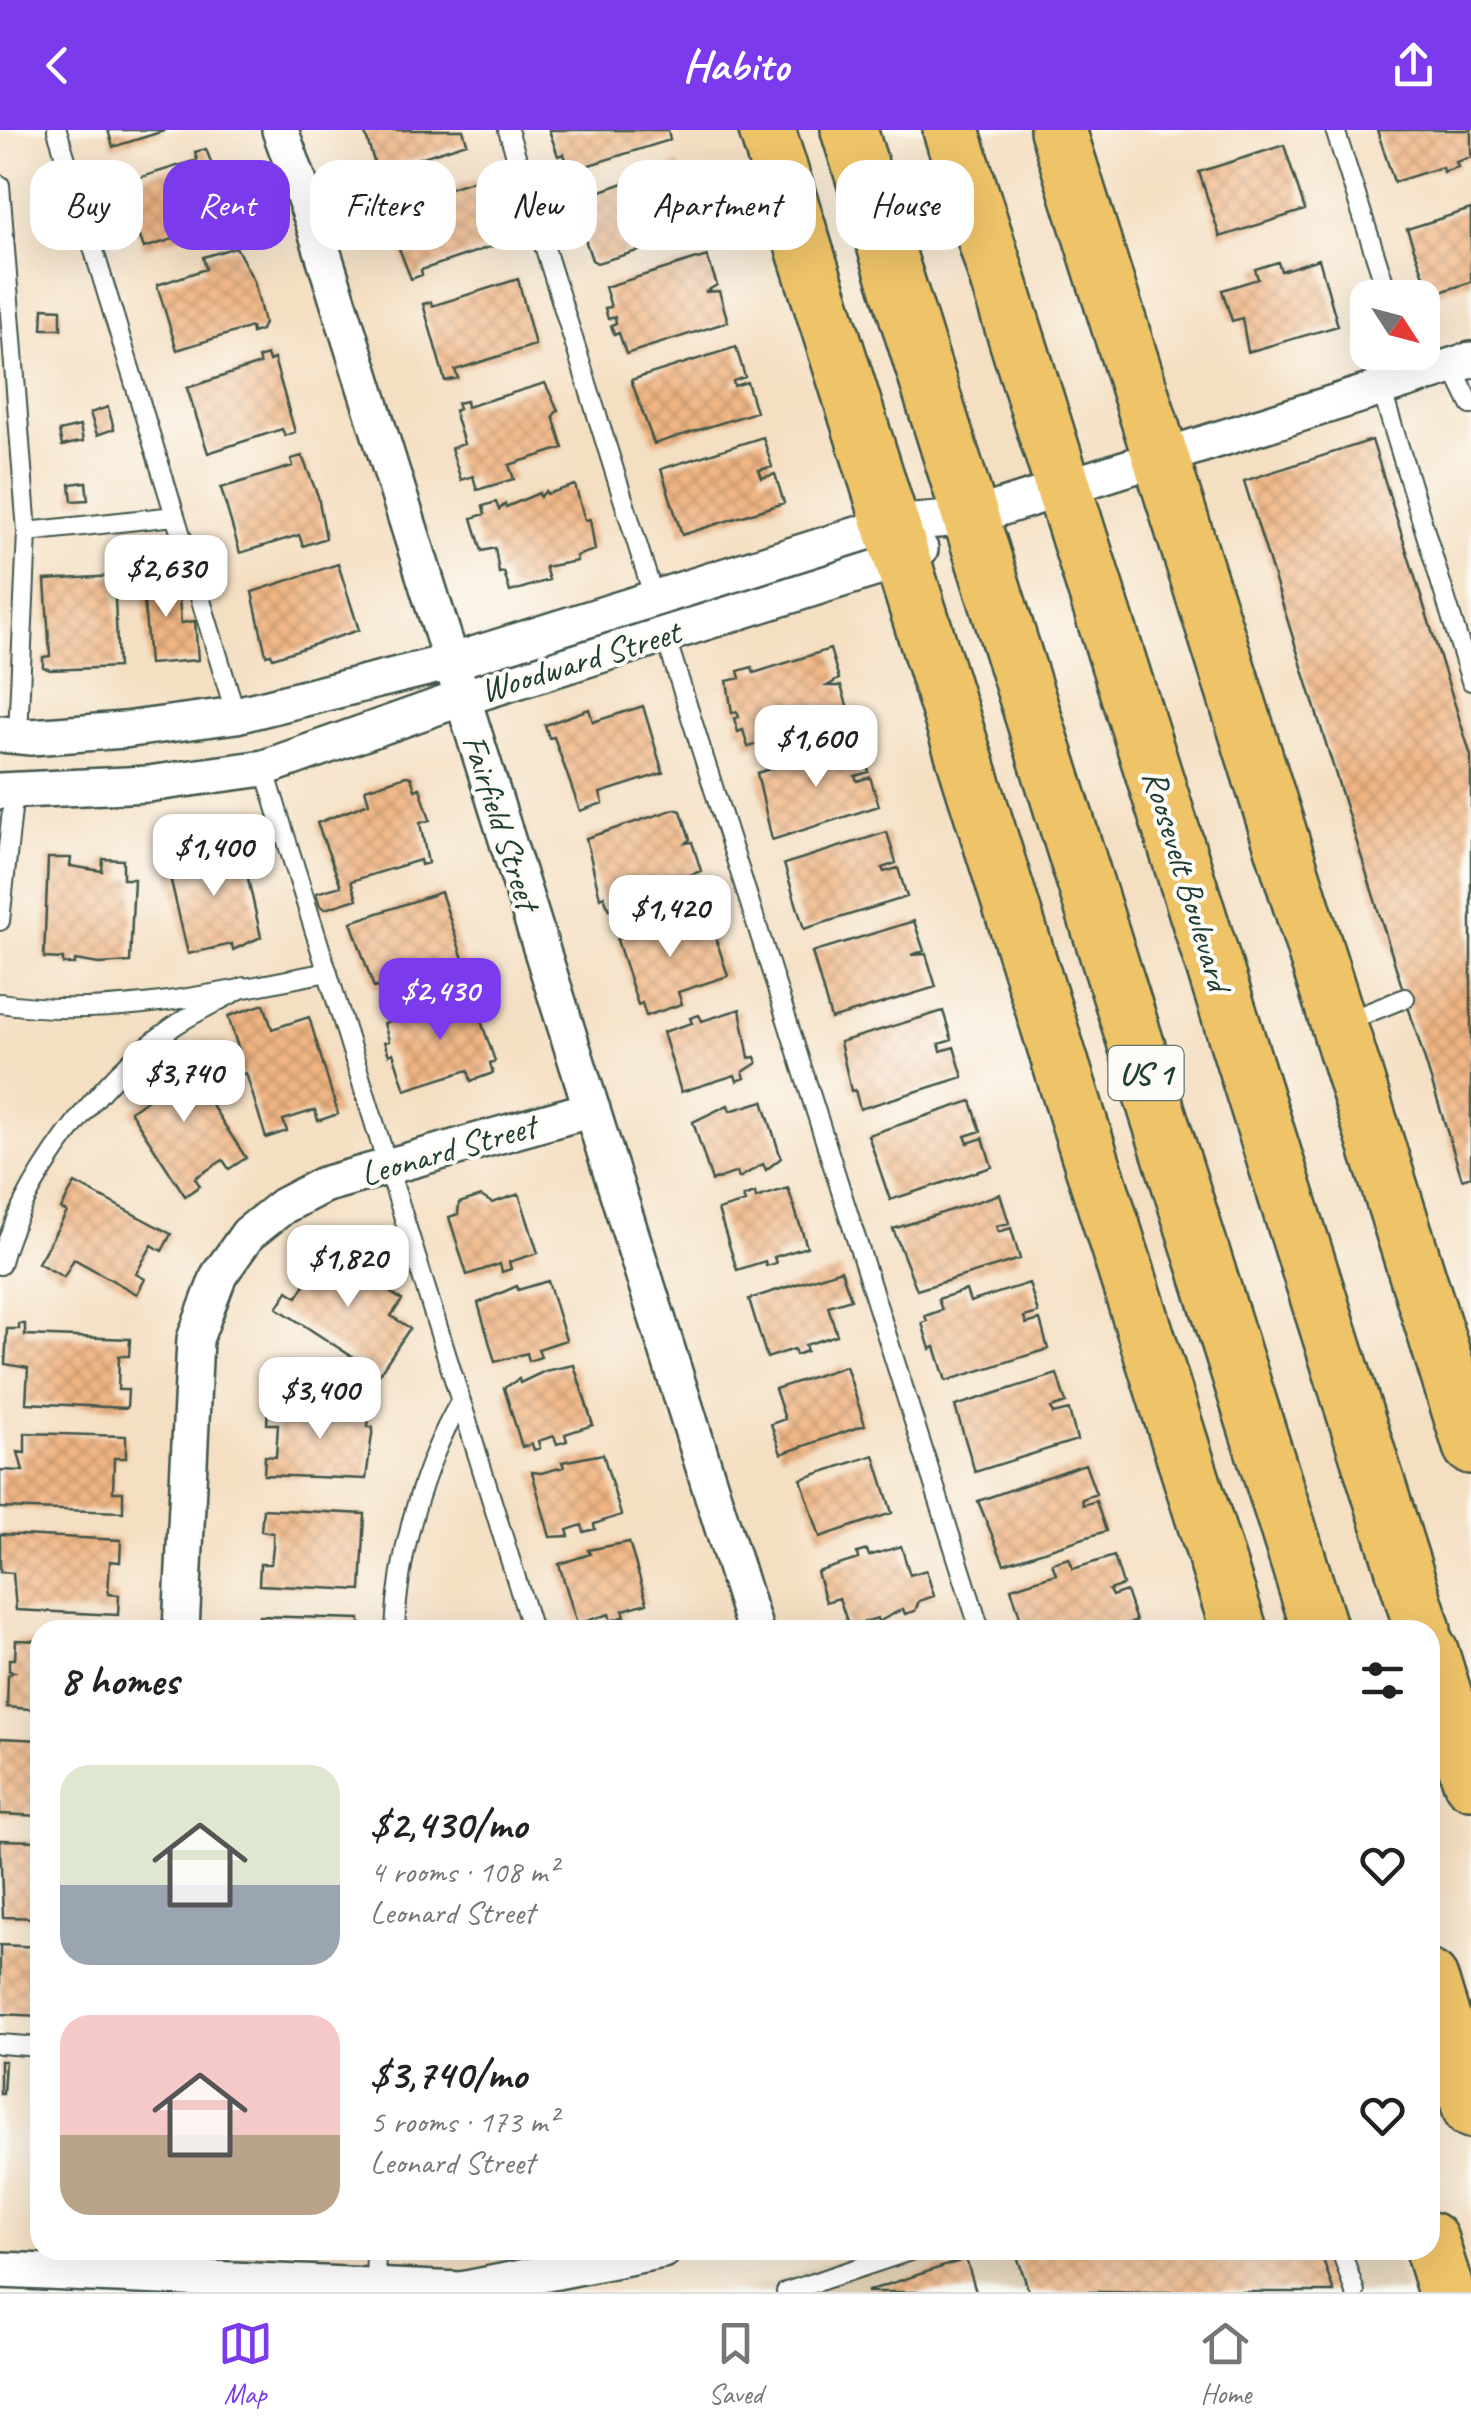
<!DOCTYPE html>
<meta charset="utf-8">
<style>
:root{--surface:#fff;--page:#f2f2f2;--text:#222;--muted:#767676;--line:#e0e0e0;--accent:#7c3aed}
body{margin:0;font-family:Caveat,sans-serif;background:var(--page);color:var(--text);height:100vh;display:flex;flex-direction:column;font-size:38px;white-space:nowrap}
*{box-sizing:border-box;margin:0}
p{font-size:32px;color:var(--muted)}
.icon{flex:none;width:55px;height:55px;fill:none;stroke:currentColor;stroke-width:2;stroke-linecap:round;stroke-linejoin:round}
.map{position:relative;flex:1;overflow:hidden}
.drawer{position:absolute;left:30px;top:1490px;width:1410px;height:640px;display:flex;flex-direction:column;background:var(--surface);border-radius:30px;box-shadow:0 10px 40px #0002}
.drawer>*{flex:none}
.hud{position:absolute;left:30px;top:30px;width:1412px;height:90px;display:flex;gap:20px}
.needle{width:65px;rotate:126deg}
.buttons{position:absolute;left:1350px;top:150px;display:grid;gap:20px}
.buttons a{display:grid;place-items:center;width:90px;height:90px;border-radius:20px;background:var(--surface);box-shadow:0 10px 40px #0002;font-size:50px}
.price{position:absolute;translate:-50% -85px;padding:0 22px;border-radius:20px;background:#fff;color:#222;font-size:32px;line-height:65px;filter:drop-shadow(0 2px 5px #0008)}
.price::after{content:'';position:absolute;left:50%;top:60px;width:30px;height:22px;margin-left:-15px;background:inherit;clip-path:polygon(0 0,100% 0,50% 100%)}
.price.on{background:var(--accent);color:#fff}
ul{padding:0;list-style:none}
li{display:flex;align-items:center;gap:30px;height:250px;padding:0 30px}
li span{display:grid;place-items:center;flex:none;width:280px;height:200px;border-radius:30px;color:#555}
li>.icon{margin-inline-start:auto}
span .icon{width:120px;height:120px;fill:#fffc;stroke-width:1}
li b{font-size:42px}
h2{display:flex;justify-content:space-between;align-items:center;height:120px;padding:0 30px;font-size:42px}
.pill{padding:0 35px;border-radius:30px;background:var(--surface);box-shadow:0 10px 40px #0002;font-size:35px;line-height:90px}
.pill.on{background:var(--accent);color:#fff}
header{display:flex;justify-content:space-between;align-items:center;height:130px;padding:0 30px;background:var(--accent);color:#fff;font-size:45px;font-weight:700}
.menu{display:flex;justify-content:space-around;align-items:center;height:140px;border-top:2px solid var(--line);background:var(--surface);font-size:28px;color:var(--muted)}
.menu a{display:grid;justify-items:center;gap:5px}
.menu .on{color:var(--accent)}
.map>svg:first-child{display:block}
</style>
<header><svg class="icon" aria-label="back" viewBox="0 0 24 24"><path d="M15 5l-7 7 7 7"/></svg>Habito<svg class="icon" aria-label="share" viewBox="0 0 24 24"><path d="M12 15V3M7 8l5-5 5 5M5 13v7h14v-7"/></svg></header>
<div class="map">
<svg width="1471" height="2162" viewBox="0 0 1471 2162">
<defs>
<pattern id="building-cross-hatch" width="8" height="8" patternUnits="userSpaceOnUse" patternTransform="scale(2.5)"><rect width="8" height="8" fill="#f1b583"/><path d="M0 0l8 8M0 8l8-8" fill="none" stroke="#c3946c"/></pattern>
</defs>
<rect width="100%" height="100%" fill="#fdfcf7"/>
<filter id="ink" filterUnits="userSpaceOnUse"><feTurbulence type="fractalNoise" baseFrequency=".01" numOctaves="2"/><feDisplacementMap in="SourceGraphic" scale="20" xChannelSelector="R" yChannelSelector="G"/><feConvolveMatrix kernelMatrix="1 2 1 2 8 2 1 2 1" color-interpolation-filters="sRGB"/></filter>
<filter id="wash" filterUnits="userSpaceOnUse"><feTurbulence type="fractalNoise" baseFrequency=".0048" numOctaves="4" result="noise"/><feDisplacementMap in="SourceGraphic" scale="40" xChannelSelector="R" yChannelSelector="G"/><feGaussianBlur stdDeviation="2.25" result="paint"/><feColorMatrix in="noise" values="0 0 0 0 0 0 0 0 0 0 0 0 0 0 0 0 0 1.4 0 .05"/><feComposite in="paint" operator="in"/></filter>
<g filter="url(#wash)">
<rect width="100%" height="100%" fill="#f4dfc2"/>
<path fill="#e0cfb2" d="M865 2120H1393L1405 2162H737Z"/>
<g id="blocks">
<path fill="url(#building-cross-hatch)" d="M108 0H164V1L113 17Z
M364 0H463L467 13 388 38 389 43 383 45 381 40 377 41Z
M549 0H668L670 10 570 41 564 24 558 26Z
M1377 0H1471V27L1456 32 1458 37 1443 42 1442 37 1394 52Z
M1284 15 1305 80 1220 107 1199 42Z
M206 19 224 66 228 65 233 81 229 82 231 98 221 101 219 95 144 118 124 64 128 62 125 52 197 30 195 22Z
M678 34 688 64 676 71 690 67 702 102 597 133 592 130 572 71Z
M478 49 492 77 487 78 499 114 421 140 422 145 411 149 386 85 392 77 390 71 398 68 400 74Z
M1471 79V152L1431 165 1407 99Z
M236 117 254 151 264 193 261 200 252 203 251 197 177 220 157 155 206 139 203 127Z
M707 126 717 155 705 162 719 161 728 192 626 224 619 203 614 205 611 195 616 193 615 187 608 189 605 178 611 177 605 157Z
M1319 129 1338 196 1248 222 1242 188 1232 191 1222 160 1258 149 1255 139 1278 132 1281 141Z
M518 149 535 215 455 240 458 248 445 251 423 174 431 172 432 176Z
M43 178 61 179V199H42Z
M736 217 745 247 733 251 734 256 747 252 756 282 654 314 631 250Z
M267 225 269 231 274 229 295 302 285 306 282 299 208 323 187 258 260 234 258 228Z
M545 253 558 280 553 286 563 318 509 335 514 349 477 360 473 346 461 350 451 318 464 314 454 281 459 279 457 273 466 271 467 277Z
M108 277 114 299 97 305 90 283Z
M80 296 83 311 62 316 59 301Z
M763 307 772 337 759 340 762 348 775 344 784 373 682 405 661 339Z
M1372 310 1471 626V1046L1462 1049 1244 351Z
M302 326 318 366 326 408 303 416 299 405 240 423 221 358 293 336 291 329Z
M86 352 88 370 72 371 70 354Z
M575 355 585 390 590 389 595 420 576 426 577 431 545 437 549 450 510 462 504 442 499 443 495 418 482 421 472 388 485 384 483 376 496 372 499 380 505 374 506 377 539 363 540 367 546 361 547 364Z
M338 434 359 500 273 528 271 524 266 525 252 462Z
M159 436V443L177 441 181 493 195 491 198 530 149 534 142 445 145 437Z
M114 446 118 537 50 540 43 537V527L50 526 45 450Z
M830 519 839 549 827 556H841L850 585 748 617 743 600 738 602 734 588 739 587 737 582 732 583 727 551 740 548 738 541 752 537 754 543Z
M643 576 663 643 600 663 603 673 580 681 554 607 549 608 545 595 589 579 593 592Z
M859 611 869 642 855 646 857 651 870 647 879 676 772 710 757 643Z
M406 646 411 647 415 660 420 658 430 690 420 693 428 733 421 735 420 730 351 751 357 769 325 779 320 776 316 763 341 756 317 693 369 673 365 659Z
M675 679 681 681 690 709 686 713 692 712 701 741 621 770 623 775 609 780 604 766 600 768 586 708Z
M887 702 896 733 882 738 884 742 898 738 907 767 804 799 784 734Z
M239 708 261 807 233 820 232 814 188 824 165 725 186 720 189 732 203 729 220 725 217 713Z
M48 728H71L70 736 102 741 103 729 123 730V749H134L130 832 99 834 75 830V834H63V829L44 828Z
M441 762 465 835 452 840 450 832 374 858 351 792Z
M707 781 728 846 678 862 682 874 646 886 642 873 638 875 617 810 628 801 626 794 642 789 646 801Z
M914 791 924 821 911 825 926 824 936 857 831 889 812 822Z
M470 859 495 931 490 933 493 943 471 951 468 940 405 960 393 923 389 925 384 912 389 911 384 893 460 869 458 862Z
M264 874 272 899 309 887 338 984 318 991 315 980 283 990 287 1001 266 1008 246 943 240 945 235 929 241 927 228 886Z
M740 879 749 928 755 927 757 933 743 942 745 948 737 951 735 945 681 962 663 902 692 893 690 888 699 885 702 891Z
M943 881 952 910 939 914 941 921 954 917 963 947 860 979 855 960 851 961 840 912Z
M176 920 246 1028 229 1039 223 1030 195 1048 200 1056 185 1066 130 981 148 969 145 965 155 958 161 962 148 939Z
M763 971 781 1028 766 1040 763 1034 739 1048 737 1042 712 1051 693 992 728 975 730 981Z
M971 971 981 1001 965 1006 968 1013 983 1008 992 1037 890 1070 868 1005Z
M75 1053 171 1104 162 1121 152 1115 143 1131 136 1144 145 1149 137 1164 74 1129 64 1147 38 1133 67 1082 61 1079Z
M788 1058 807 1117 774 1127 776 1133 766 1136 765 1131 737 1140 718 1080 745 1072 743 1067 755 1063 756 1068Z
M519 1064 538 1123 509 1132 511 1139 502 1142 500 1134 467 1145 449 1087 458 1084 459 1073 481 1066 492 1073Z
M1000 1064 1009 1093 996 1096 998 1102 1011 1098 1020 1129 917 1160 893 1099Z
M333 1111 356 1127 349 1136 402 1170 391 1186 410 1198 379 1244 277 1178 288 1161 297 1167Z
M841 1140 851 1169 828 1176 837 1205 805 1215 807 1221 796 1225 794 1219 767 1228 749 1169Z
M548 1151 566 1210 538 1219 541 1227 529 1231 527 1223 495 1232 478 1173 517 1156 518 1160Z
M1029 1153 1038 1183 1024 1187 1026 1194 1040 1190 1048 1219 946 1251 935 1217 930 1219 922 1193 927 1191 925 1186 942 1180 938 1169 966 1160 970 1172Z
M19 1194H25V1205L130 1209 129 1226H119L118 1260H128L127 1278 26 1273 28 1238 5 1234 7 1199H19Z
M574 1235 593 1295 565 1304 567 1311 557 1314 554 1306 538 1311 540 1318 534 1320 532 1314 522 1317 504 1258 519 1249 520 1253 545 1241Z
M846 1236 865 1295 781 1324 771 1294 785 1289 775 1259Z
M1057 1244 1066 1273 1051 1278 1053 1284 1069 1280 1077 1310 975 1342 955 1276Z
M268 1275 369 1279 368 1297H373L366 1349 264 1345 265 1326 276 1327 278 1294H267Z
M25 1303 126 1306V1328H114L113 1362H123V1382L0 1378V1340L23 1341 18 1322 25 1323Z
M603 1324 621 1385 594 1394 595 1399 584 1402 582 1395 567 1400 569 1406 550 1407 532 1342 541 1343 564 1337 562 1332Z
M874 1325 892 1383 820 1407 801 1349Z
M1085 1334 1096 1364 1082 1369 1083 1375 1096 1371 1106 1401 1004 1434 978 1371Z
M263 1379 365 1384 361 1460 259 1455 260 1434H271L273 1417V1403L261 1401Z
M0 1404 121 1410 120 1432 110 1431 108 1464 119 1465 118 1485 16 1480 13 1443 0 1442Z
M629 1412 647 1473 623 1480 625 1486 611 1491 609 1484 577 1494 559 1434 590 1424 588 1420Z
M901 1416 910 1445 926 1440 934 1466 919 1471 915 1481 905 1484 903 1479 878 1492 877 1488 849 1497 839 1468 826 1472 817 1442 858 1429 857 1423 867 1420 869 1426Z
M1114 1426 1123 1455 1109 1460 1112 1466 1126 1461 1136 1491 1109 1500H1024L1011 1458 1056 1444 1052 1433 1069 1428 1073 1439Z
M259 1486 360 1489V1500H258Z
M16 1510 40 1511V1580L7 1577 8 1545 14 1542 9 1541V1529H15Z
M0 1608 40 1610V1686L0 1684Z
M0 1710 40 1711V1788L3 1787Z
M0 1815 40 1817V1886L0 1884Z
M0 1931H5L3 1964H0Z
M37 1974H40V2060L33 2059Z
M1015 2120H1320L1334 2162H1029Z
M966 2129 976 2162H868V2161Z"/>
</g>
</g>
<g filter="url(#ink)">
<use href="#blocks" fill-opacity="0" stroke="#3f5549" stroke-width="2.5"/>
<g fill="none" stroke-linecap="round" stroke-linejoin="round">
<g stroke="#3f5549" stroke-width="22">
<path id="lane" d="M57 0 236 585
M508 0 654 468
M1335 0 1389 168
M0 55 27 402 18 605
M1452 236 1471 275
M1381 258 1471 551
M27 402 175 386
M665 505 980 1500
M264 638 532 1500
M0 791 14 661
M0 873C108 890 222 862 328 842
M1345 892 1405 868
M0 1135C21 1052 100 949 170 899 192 883 220 871 244 857
M395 1500C398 1424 422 1338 460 1272
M0 1914 40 1917
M1341 2120 1355 2162
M375 2157 376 2120
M786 2162 913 2120"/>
</g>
<g stroke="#3f5549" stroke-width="40">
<path id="street" d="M280 0 313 91 755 1500
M0 604 31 607 124 600 236 585 451 532 892 394 971 387 1471 230
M0 661 148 654 264 638 462 568 903 430 920 419
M181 1500 195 1209 219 1145 248 1104 283 1076 323 1055 592 979
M0 2140 461 2160 663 2120"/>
</g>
<g stroke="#3f5549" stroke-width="60">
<path id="highway" d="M767 0 1239 1500
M849 0 1320 1500
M951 0 1423 1500
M1058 0 1471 1316
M1430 1521 1471 1651
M1430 1849 1471 1980
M1430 2110 1446 2162"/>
</g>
<use href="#lane" stroke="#fff" stroke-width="18"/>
<use href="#street" stroke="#fff" stroke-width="35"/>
<use href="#highway" stroke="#efc469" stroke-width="55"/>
</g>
</g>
<g text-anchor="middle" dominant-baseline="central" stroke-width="8" stroke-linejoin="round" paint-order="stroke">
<rect fill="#fdfcf7" stroke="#62766e" stroke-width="2.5" x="1108.5" y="916" width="75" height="54" rx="8"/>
<g font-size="32" font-weight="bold" fill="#1f3d34">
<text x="1146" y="943">US 1</text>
</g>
<g font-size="35" fill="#1f3d34" stroke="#fdfcf7">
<text transform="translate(580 531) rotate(-17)">Woodward Street</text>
<text transform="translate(501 692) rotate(72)">Fairfield Street</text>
<text transform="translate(1187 750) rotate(73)">Roosevelt Boulevard</text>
<text transform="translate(448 1020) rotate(-16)">Leonard Street</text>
</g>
</g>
</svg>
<div class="buttons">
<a><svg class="needle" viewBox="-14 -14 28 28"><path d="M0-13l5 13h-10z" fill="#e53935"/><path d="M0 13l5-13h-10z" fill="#767676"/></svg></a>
</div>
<b class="price" style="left:166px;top:490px">$2,630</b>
<b class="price" style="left:816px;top:660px">$1,600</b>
<b class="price" style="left:214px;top:769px">$1,400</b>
<b class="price" style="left:670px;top:830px">$1,420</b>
<b class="price on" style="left:440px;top:913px">$2,430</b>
<b class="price" style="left:184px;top:995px">$3,740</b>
<b class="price" style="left:348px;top:1180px">$1,820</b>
<b class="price" style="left:320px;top:1312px">$3,400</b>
<div class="hud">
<a class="pill">Buy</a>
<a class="pill on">Rent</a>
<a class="pill">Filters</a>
<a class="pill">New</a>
<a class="pill">Apartment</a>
<a class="pill">House</a>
</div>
<section class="drawer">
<h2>8 homes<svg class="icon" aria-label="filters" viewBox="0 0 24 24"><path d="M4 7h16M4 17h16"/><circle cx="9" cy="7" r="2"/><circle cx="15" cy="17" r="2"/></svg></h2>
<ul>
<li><span style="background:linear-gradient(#dfe7d0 60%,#9aa5b1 0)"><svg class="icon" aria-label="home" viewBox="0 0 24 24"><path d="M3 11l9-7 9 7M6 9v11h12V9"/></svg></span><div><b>$2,430/mo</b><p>4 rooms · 108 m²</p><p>Leonard Street</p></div><svg class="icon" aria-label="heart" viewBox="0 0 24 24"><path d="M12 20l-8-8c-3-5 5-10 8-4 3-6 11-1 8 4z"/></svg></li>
<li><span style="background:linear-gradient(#f6c9c9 60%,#b9a48a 0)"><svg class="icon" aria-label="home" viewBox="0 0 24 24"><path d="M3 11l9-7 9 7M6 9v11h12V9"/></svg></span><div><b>$3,740/mo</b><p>5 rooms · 173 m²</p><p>Leonard Street</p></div><svg class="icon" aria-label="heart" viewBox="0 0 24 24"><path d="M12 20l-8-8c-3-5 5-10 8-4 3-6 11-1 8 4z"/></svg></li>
</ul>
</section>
</div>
<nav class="menu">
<a class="on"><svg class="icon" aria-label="map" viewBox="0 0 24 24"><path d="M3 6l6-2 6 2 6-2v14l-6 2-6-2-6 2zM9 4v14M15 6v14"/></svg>Map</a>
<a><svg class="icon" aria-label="saved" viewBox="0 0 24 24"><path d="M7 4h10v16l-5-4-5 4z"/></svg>Saved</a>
<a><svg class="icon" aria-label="home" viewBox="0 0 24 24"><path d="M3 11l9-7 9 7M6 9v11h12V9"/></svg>Home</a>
</nav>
